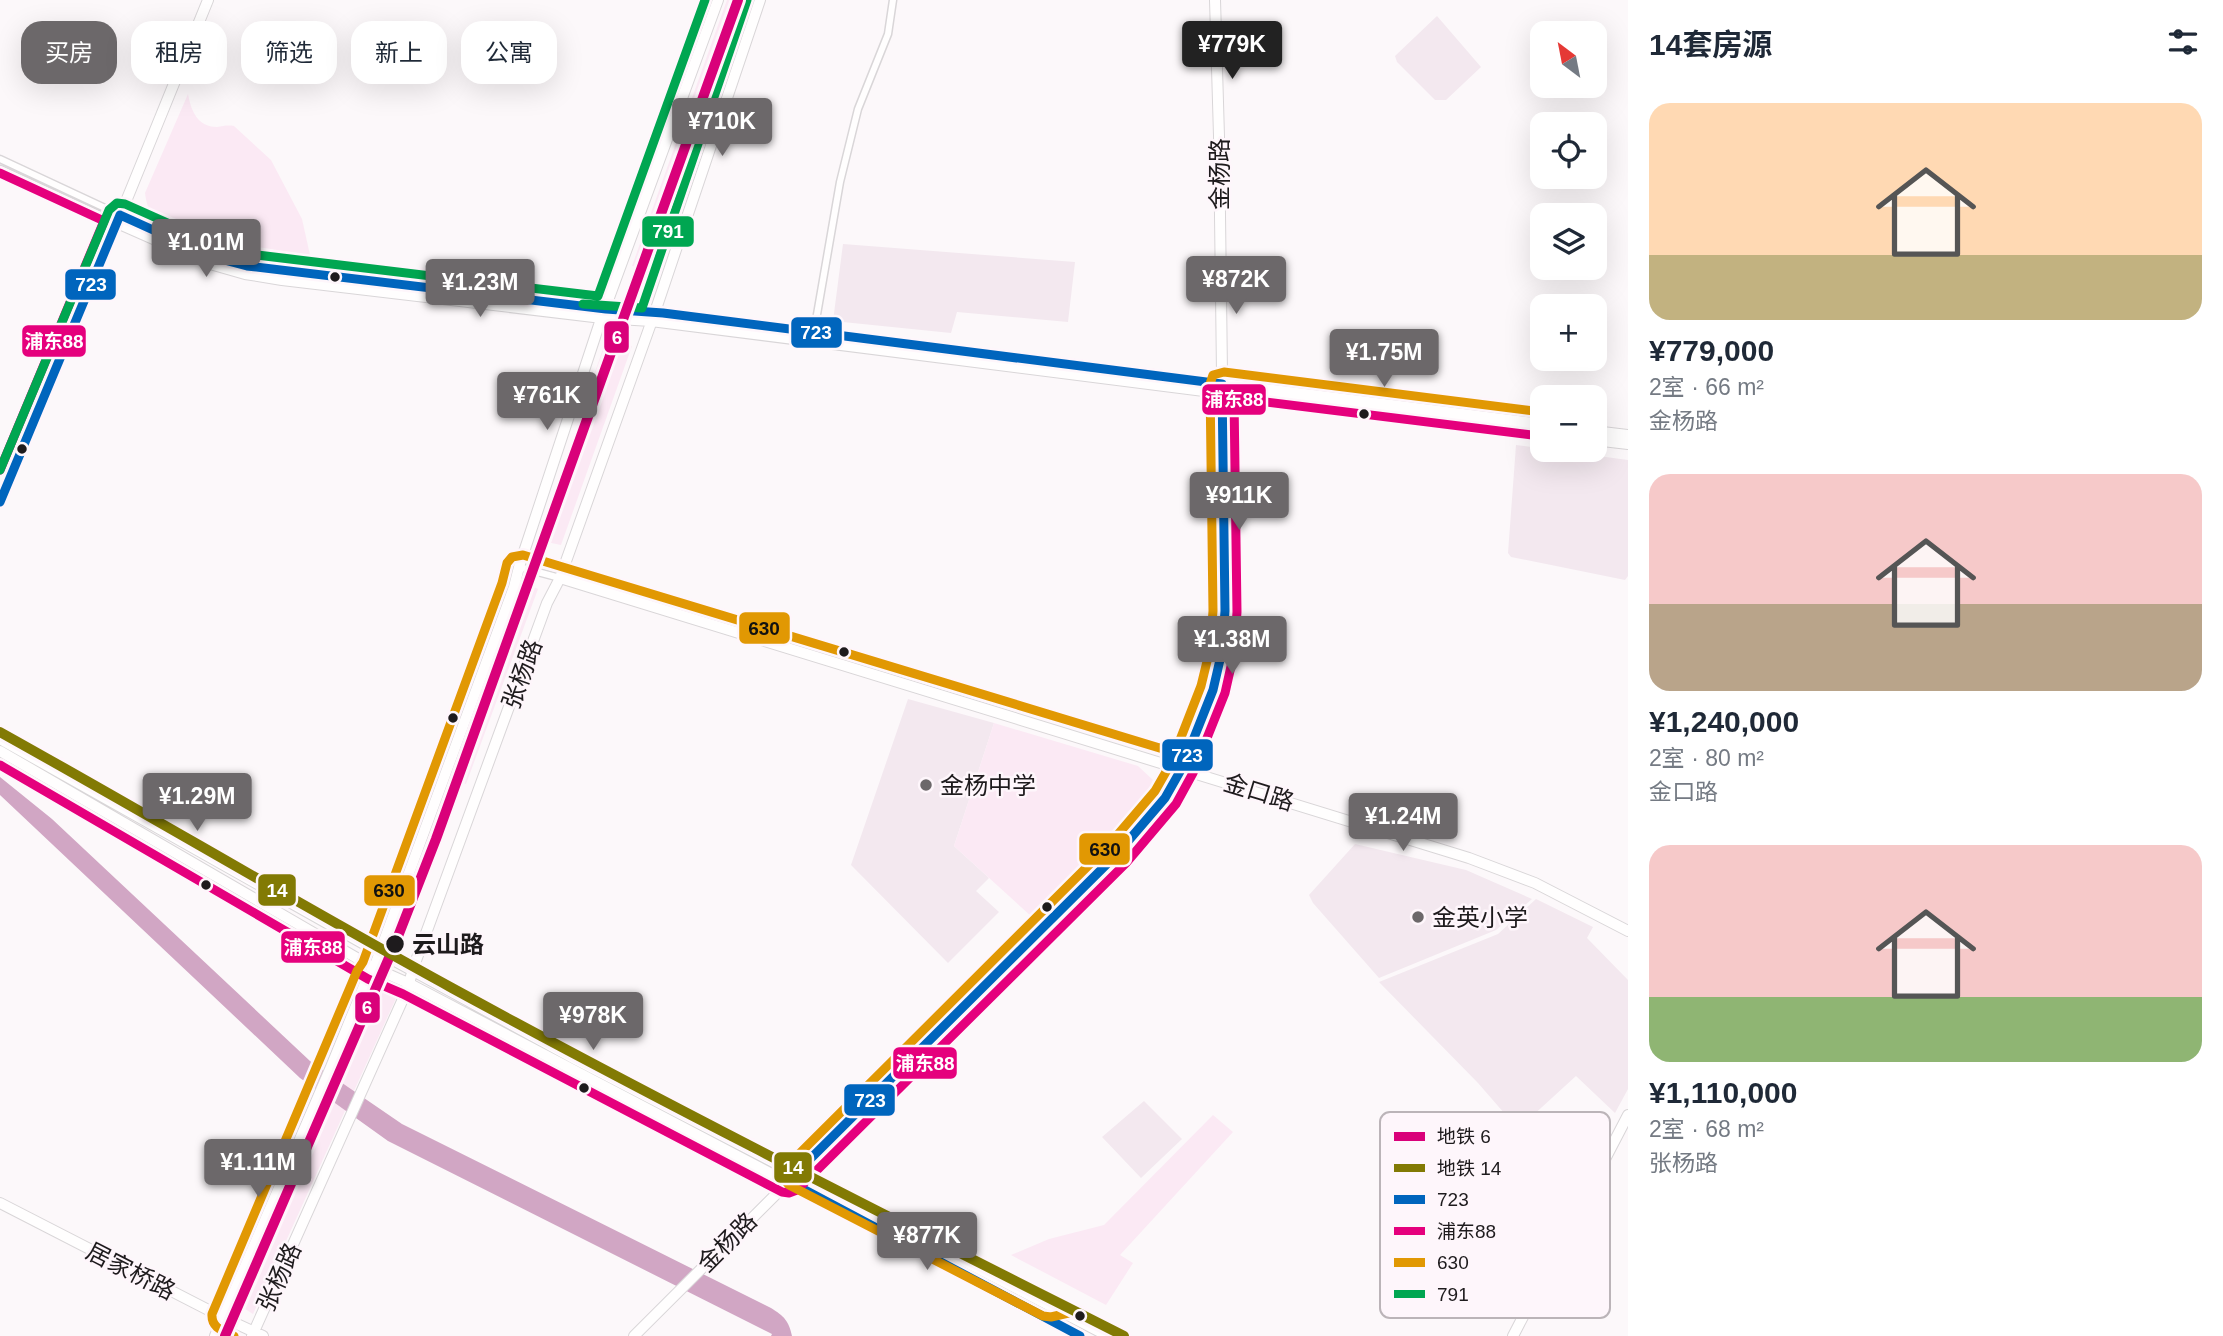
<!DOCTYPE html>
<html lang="zh">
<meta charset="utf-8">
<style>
:root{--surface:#fff;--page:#f6f6f7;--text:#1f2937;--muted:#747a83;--accent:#6c686a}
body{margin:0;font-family:Arial,"Noto Sans SC",sans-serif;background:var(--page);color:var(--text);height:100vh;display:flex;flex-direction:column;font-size:26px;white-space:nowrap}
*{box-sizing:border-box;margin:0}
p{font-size:23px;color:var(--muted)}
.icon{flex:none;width:38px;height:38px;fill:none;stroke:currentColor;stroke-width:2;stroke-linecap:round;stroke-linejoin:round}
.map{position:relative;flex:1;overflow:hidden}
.drawer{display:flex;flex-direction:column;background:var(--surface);width:595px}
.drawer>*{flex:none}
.guide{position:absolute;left:21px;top:21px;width:665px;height:63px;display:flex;gap:14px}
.needle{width:46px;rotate:328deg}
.controls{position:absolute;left:1530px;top:21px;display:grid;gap:14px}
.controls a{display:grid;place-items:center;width:77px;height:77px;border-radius:14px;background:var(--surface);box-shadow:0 7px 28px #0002;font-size:35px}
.price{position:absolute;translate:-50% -60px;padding:0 16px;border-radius:7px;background:var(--accent);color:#fff;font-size:23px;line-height:46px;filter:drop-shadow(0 2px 4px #0008)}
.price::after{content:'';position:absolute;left:50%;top:42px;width:21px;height:16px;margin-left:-10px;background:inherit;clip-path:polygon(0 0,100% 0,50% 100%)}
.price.current{background:#222;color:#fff}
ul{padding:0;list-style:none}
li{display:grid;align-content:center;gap:14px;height:371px;padding:0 21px}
li span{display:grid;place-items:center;height:217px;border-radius:21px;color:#555}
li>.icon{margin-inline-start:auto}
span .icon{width:126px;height:126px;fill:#fffc;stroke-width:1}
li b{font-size:30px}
h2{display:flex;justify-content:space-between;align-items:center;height:84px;padding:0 21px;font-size:30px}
.tag{padding:0 24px;border-radius:21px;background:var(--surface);box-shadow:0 7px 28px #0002;font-size:24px;line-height:63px}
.tag.current{background:var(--accent);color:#fff}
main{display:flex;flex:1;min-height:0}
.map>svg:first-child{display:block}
</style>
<main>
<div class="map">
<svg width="1628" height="1336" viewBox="0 0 1628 1336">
<rect width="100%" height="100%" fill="#fcf8fa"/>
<path fill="#f3e8ef" d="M1437 16 1481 67 1446 100H1435L1397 62 1395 56Z
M843 244 1075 262 1068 322 957 312 951 333 833 321Z
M1516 445 1628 460V576L1625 580 1511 557 1508 553Z
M908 699 994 723 954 846 989 878 976 891 999 912 948 963 851 865Z
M1355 844 1466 870 1532 899 1496 930 1379 978 1313 903 1309 895Z
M1536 899 1593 927 1587 938 1628 980V1089L1615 1113 1576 1076 1518 1129 1478 1083 1379 982 1498 934Z
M1144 1101 1182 1139 1141 1178 1102 1137Z"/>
<path fill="#fbe9f4" d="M727 0H750L655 272 632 266Z
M188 94C191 110 197 127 217 127 223 126 228 125 234 126L271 160 302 219 310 255C276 249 174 238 152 213 147 207 146 200 145 193Z
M605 343 632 346 561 545 537 540Z
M526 583 538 589 466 784 451 780Z
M994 723 1138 766 1153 780 1145 805 1131 824 1033 918 954 846Z
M371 988 397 996 253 1314 234 1302Z
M1213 1115 1233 1132 1120 1255 1133 1263 1106 1305 1011 1255 1049 1239 1104 1225Z"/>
<path fill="#d1a6c4" d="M0 777 52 819 310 1061 402 1124 771 1308C784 1316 789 1321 792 1336H771L772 1334 388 1141 300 1078 0 795Z"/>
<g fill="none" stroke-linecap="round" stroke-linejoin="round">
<g stroke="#d9d6d8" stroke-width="9">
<path id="street" d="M0 159 120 215
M0 169 117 223
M815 326 840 182 858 109 888 34 893 0
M519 567 560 578"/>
</g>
<g stroke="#d9d6d8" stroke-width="12">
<path id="secondary" d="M120 215 213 257 247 266 606 309 663 313 1542 424
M117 223 210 264 245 274 282 280 602 318 651 321 1542 434
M1594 431 1628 435
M1594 440 1628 444
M0 502 129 194 208 0
M560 578 1469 858 1535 883 1628 931
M0 739 371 948 575 1059 1108 1336
M0 751 374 968 408 983 1080 1336
M0 1203 224 1318 263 1336
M215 1336 331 1067 368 976 374 968 514 587 519 567 599 325 718 0
M252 1336 407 990 414 966 547 603 560 578 655 312 760 0
M634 1336 1117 854C1133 836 1149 819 1163 800 1203 746 1220 676 1225 611L1219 136 1215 0
M1513 1336 1628 1115"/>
</g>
<use href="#street" stroke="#fffefe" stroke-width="6"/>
<use href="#secondary" stroke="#fffefe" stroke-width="10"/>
<g stroke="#fef6fb" stroke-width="14">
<path id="bus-1" d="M0 502 120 215 213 257 247 266 606 309 663 313 1222 384 1225 611 1222 651 1213 690 1182 768 1165 798 1117 854 788 1181 1080 1336"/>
</g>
<g stroke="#fef6fb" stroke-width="14">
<path id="bus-2" d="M0 173 104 221 0 470
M0 765 368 979 403 994 782 1192 789 1193 797 1190 1126 863 1176 804 1193 773 1225 693 1234 653 1237 612 1234 398 1540 436"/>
</g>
<g stroke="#fef6fb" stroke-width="14">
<path id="bus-3" d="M234 1336C223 1331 211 1328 212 1314L357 971 363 962 502 583 507 563 512 557 523 555 1186 756
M1114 1336 1112 1331 1073 1312 1051 1317 1043 1316 789 1185 783 1178 784 1169 1108 846 1155 791 1171 763 1201 686 1210 649 1213 611 1210 384 1213 375 1224 372 1542 412"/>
</g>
<g stroke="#fef6fb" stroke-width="14">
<path id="bus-4" d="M583 304 642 308 747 0
M0 470 109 210 117 203 125 204 217 245 249 254 598 296 705 0"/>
</g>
<use href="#bus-1" stroke="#0065bd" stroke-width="9"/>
<use href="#bus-2" stroke="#e5007d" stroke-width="9"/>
<use href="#bus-3" stroke="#e19803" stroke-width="9"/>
<use href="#bus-4" stroke="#00a651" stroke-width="9"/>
<g stroke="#fef6fb" stroke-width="16">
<path id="metro-1" d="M225 1336 395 944 436 839 738 0"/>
</g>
<g stroke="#fef6fb" stroke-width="16">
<path id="metro-2" d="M0 732C151 816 300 905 452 988 674 1109 899 1222 1124 1336"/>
</g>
<use href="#metro-1" stroke="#d9017a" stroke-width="10"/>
<use href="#metro-2" stroke="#827a04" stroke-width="10"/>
</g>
<g fill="#1e1b1d" stroke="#fef6fb" stroke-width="2.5">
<circle cx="335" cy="277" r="6"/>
<circle cx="1364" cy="414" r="6"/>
<circle cx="22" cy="449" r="6"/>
<circle cx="844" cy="652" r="6"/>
<circle cx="453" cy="718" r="6"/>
<circle cx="206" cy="885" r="6"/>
<circle cx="1047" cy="907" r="6"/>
<circle cx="395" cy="944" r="10"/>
<circle cx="584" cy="1088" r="6"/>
<circle cx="1080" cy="1316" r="6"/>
</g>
<g fill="#6c686a" stroke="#fef6fb" stroke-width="2.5">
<circle cx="926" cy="785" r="7"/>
<circle cx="1418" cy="917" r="7"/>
</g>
<g text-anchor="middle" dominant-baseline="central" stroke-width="5" stroke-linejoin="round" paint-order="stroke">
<g font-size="24" fill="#1e1b1d" stroke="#fef6fb">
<text transform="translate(1219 174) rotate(-90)">金杨路</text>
<text transform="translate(522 674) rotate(-70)">张杨路</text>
<text transform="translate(1259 792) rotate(17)">金口路</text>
<text transform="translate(727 1242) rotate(-45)">金杨路</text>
<text transform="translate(131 1271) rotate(27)">居家桥路</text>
<text transform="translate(279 1277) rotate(-66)">张杨路</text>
</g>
<g font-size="24" fill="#1e1b1d" stroke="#fef6fb" text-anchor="start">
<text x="940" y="785">金杨中学</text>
<text x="1432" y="917">金英小学</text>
</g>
<g font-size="24" font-weight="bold" fill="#1e1b1d" stroke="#fef6fb" text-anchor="start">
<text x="412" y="944">云山路</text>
</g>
</g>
<rect x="1380" y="1112" width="230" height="206" rx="10" fill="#fef6fb" stroke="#bbb4b8" stroke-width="2"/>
<rect x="1394" y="1132" width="31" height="9" fill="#d9017a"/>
<rect x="1394" y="1164" width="31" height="8" fill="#827a04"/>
<rect x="1394" y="1195" width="31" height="9" fill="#0065bd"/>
<rect x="1394" y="1227" width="31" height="8" fill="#e5007d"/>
<rect x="1394" y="1258" width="31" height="9" fill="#e19803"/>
<rect x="1394" y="1290" width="31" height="8" fill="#00a651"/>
<g font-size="19" fill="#1e1b1d">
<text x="1437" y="1143">地铁 6</text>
<text x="1437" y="1175">地铁 14</text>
<text x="1437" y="1206">723</text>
<text x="1437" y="1238">浦东88</text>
<text x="1437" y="1269">630</text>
<text x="1437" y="1301">791</text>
</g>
<g stroke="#fef6fb" stroke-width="2.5">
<rect x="641" y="215" width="54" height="33" rx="7" fill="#00a651"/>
<rect x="64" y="268" width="53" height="33" rx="7" fill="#0065bd"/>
<rect x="790" y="316" width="53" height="33" rx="7" fill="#0065bd"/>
<rect x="603" y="320" width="27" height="34" rx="7" fill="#d9017a"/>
<rect x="21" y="324" width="66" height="34" rx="7" fill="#e5007d"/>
<rect x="1201" y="383" width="66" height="33" rx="7" fill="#e5007d"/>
<rect x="738" y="611" width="53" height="34" rx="7" fill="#e19803"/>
<rect x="1161" y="738" width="53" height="34" rx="7" fill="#0065bd"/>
<rect x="1078" y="832" width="53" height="34" rx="7" fill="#e19803"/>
<rect x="257" y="873" width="40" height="34" rx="7" fill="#827a04"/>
<rect x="363" y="874" width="53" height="33" rx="7" fill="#e19803"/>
<rect x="280" y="930" width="66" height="34" rx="7" fill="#e5007d"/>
<rect x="354" y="991" width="27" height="33" rx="7" fill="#d9017a"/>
<rect x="892" y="1046" width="66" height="34" rx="7" fill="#e5007d"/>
<rect x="843" y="1083" width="53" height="34" rx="7" fill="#0065bd"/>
<rect x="773" y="1151" width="40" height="33" rx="7" fill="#827a04"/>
</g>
<g font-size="19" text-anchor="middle" font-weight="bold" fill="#fff">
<text x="668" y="238">791</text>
<text x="91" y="291">723</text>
<text x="816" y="339">723</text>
<text x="617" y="344">6</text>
<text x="54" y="348">浦东88</text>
<text x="1234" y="406">浦东88</text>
<text x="1187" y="762">723</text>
<text x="277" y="897">14</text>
<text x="313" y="954">浦东88</text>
<text x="367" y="1014">6</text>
<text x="925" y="1070">浦东88</text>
<text x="870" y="1107">723</text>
<text x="793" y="1174">14</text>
</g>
<g font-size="19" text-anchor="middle" font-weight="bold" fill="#111">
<text x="764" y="635">630</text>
<text x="1105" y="856">630</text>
<text x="389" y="897">630</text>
</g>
</svg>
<div class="controls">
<a><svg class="needle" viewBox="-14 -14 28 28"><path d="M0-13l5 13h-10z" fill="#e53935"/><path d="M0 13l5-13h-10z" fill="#747a83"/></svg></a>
<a><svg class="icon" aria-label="locate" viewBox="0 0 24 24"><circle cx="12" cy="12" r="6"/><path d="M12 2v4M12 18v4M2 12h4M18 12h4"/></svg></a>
<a><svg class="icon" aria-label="layers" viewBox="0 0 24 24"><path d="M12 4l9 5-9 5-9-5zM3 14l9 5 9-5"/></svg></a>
<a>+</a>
<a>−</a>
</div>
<b class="price current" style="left:1232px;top:81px">¥779K</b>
<b class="price" style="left:722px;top:158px">¥710K</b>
<b class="price" style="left:206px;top:279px">¥1.01M</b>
<b class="price" style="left:1236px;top:316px">¥872K</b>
<b class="price" style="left:480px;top:319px">¥1.23M</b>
<b class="price" style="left:1384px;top:389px">¥1.75M</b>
<b class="price" style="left:547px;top:432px">¥761K</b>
<b class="price" style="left:1239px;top:532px">¥911K</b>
<b class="price" style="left:1232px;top:676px">¥1.38M</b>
<b class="price" style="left:197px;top:833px">¥1.29M</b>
<b class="price" style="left:1403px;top:853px">¥1.24M</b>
<b class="price" style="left:593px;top:1052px">¥978K</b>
<b class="price" style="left:258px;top:1199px">¥1.11M</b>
<b class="price" style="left:927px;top:1272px">¥877K</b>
<div class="guide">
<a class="tag current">买房</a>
<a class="tag">租房</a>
<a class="tag">筛选</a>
<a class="tag">新上</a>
<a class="tag">公寓</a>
</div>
</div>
<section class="drawer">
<h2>14套房源<svg class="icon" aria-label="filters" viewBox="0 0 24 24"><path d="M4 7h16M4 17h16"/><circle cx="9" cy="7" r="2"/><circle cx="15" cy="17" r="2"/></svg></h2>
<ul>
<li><span style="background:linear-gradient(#ffd9b3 70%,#c2b280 0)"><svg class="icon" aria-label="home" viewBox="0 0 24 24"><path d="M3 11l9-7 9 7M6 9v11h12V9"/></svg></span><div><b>¥779,000</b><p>2室 · 66 m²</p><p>金杨路</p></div></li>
<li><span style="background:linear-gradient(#f6c9c9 60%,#b9a48a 0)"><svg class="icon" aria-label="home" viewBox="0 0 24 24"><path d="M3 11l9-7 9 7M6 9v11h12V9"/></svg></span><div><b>¥1,240,000</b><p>2室 · 80 m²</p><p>金口路</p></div></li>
<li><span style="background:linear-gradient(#f6c9c9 70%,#8fb573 0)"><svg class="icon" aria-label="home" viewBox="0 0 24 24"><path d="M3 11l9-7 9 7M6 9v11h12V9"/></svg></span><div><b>¥1,110,000</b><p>2室 · 68 m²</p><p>张杨路</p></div></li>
</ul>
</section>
</main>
